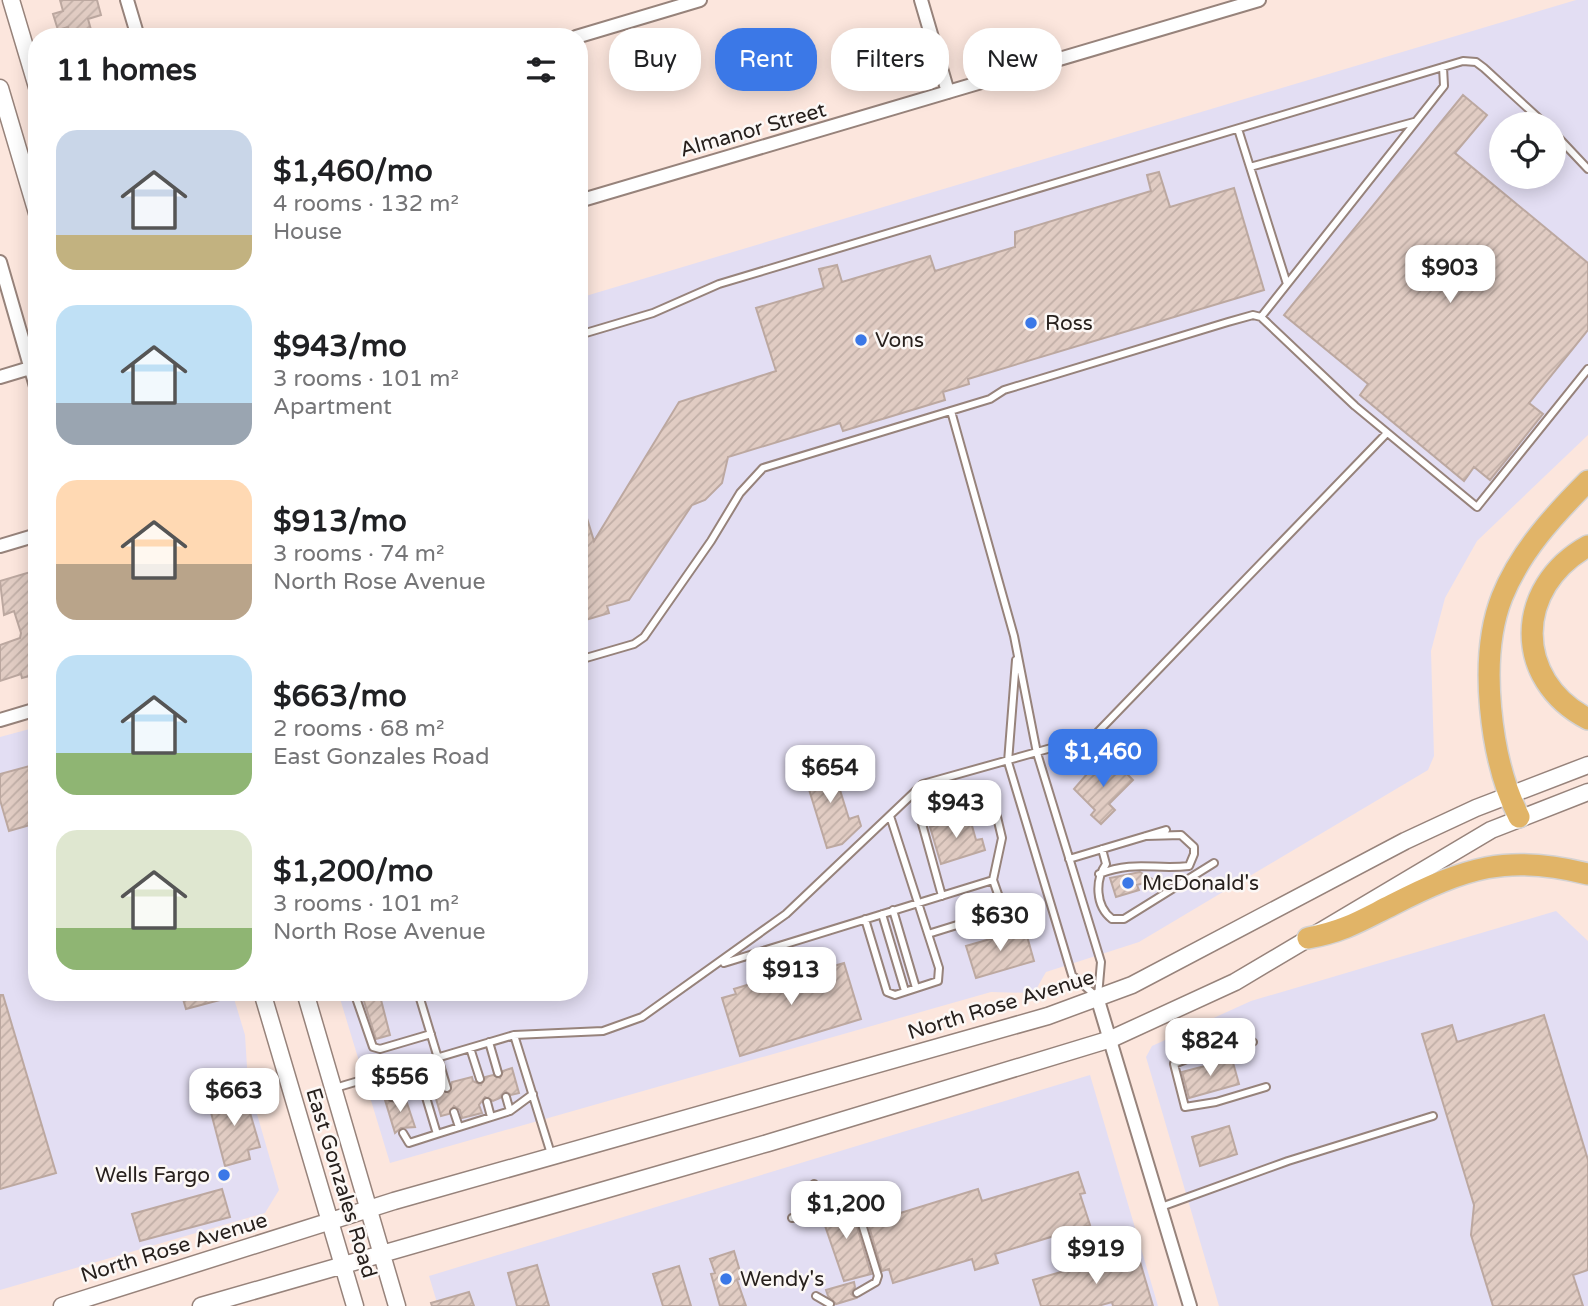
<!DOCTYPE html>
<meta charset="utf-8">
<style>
:root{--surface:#fff;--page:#f2f2f2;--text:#202124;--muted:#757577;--accent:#3b78e7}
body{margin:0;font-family:"Varela Round",sans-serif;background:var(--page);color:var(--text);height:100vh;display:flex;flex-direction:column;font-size:26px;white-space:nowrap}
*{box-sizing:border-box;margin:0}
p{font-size:23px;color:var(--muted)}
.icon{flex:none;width:38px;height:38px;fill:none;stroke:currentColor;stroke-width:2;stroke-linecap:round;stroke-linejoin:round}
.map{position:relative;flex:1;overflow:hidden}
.sheet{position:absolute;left:28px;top:28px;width:560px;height:973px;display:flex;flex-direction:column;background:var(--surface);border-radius:28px;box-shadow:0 4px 18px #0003}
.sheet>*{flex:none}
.banner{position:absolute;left:609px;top:28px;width:665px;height:63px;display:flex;gap:14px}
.controls{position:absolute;left:1489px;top:112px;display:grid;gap:14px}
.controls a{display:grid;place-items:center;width:77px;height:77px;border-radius:50%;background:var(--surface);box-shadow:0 4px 18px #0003;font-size:35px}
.price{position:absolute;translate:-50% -60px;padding:0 16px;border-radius:14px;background:#fff;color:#222;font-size:23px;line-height:46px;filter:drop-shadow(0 2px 4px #0008)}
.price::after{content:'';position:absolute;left:50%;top:42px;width:21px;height:16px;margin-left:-10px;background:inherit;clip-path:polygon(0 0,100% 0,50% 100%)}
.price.current{background:var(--accent);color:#fff}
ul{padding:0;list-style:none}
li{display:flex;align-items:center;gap:21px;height:175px;padding:0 28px}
li span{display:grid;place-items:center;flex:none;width:196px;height:140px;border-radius:21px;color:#555}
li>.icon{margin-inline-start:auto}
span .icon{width:84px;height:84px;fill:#fffc;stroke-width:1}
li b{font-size:30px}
h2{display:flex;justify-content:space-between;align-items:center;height:84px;padding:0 28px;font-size:30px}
.pill{padding:0 24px;border-radius:28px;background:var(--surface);box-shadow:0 4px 18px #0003;font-size:24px;line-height:63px}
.pill.current{background:var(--accent);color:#fff}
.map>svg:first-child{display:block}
</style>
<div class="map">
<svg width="1588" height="1306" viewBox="0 0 1588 1306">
<defs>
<pattern id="building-hatch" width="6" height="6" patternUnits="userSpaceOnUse" patternTransform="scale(1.75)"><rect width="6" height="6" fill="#e1ccc3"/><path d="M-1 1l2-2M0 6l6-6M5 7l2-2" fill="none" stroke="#c1afa7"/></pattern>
</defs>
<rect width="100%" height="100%" fill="#fce6dd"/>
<path fill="#e3def3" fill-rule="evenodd" d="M1576 0H1588V435L1477 541 1445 598 1431 651 1434 756 1428 770 1139 942 1046 972 1034 993 991 992 390 1163 338 992H579V298ZM1502 124H1554V177H1502Z
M37 727V992H232L245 1035 248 1083 279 1190 265 1213 0 1290V737Z
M1556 911 1588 941V1306H1219L1146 1057 1152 1046 1251 1001Z
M1090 1075 1158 1306H438L429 1276Z"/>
<path fill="url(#building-hatch)" stroke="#bca8a0" stroke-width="2" d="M60 0H97L101 15 88 19 93 37H71L68 27 58 30 53 14 63 11Z
M1463 95 1487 115 1455 153 1588 263V330L1529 403 1543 414 1490 480 1474 467 1464 481 1360 395 1368 384 1284 315Z
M1159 172 1170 207 1234 188 1264 290 968 379 969 384 943 392 945 400 843 431 840 423 728 457 722 483 705 500 692 505 629 600 607 606 609 613 579 622V502H582L594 541 679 402 776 371 756 308 824 288 819 269 837 265 842 282 930 256 935 271 1015 247V232L1151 191 1147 175Z
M37 570V606L30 608 37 632V674L22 678 21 674 0 681V645L20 638 21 633 14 611 4 615 0 581Z
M1100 759 1111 770 1117 764 1133 780 1109 804 1115 810 1101 824 1091 815 1095 810 1074 789Z
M831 761 849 819 858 816 861 826 842 844 827 848 803 770Z
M37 764V823L9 831 0 800V774Z
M969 815 976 840 982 839 985 850 941 864 930 827Z
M1140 872 1154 880 1137 885 1139 890 1116 897 1110 878Z
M1025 929 1034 961 976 978 966 946Z
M828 960 830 967 844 963 861 1019 740 1056 722 998 736 994 734 989Z
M181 992H235V996L186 1009Z
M379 992 390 1035 376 1039 362 995Z
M0 995H3L56 1173 0 1189Z
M1544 1015 1588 1160V1270L1573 1275 1583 1306H1493L1471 1235 1474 1205 1422 1034 1452 1025 1457 1042Z
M1232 1059 1239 1084 1189 1098 1182 1072Z
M512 1068 519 1093 511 1095 505 1091 500 1098 493 1101 485 1097 479 1105 482 1113 462 1118 460 1110 454 1106 449 1114 441 1116 434 1092 442 1090 449 1093 452 1082 472 1077 473 1081 481 1085 485 1077 493 1075 500 1078 503 1071Z
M244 1092 260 1147 248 1150 250 1159 225 1166 208 1101Z
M404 1094 415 1127 401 1128 395 1133 385 1100 394 1102 398 1096Z
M1229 1126 1237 1154 1200 1166 1192 1137Z
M1078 1172 1085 1193 1080 1194 1090 1225 995 1254 998 1263 975 1270 972 1259 893 1283 889 1269 882 1271 868 1223 978 1189 982 1201Z
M222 1189 230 1217 140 1241 132 1214Z
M845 1202 853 1213 871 1274 844 1281 822 1217 826 1213 823 1207Z
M734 1251 742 1278 737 1280 746 1306H720L711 1274 715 1273 710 1259Z
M1138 1255 1153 1306H1113L1112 1302 1098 1306H1041L1033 1280 1096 1262 1097 1267Z
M537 1265 549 1306H517L508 1273Z
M679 1266 691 1306H663L653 1274Z
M854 1282 855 1287 851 1294 856 1298 836 1304 828 1296 826 1290Z
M469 1292 474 1306H432L431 1303Z"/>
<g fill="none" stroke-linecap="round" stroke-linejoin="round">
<g stroke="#97837b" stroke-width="10">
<path id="lane" d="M1238 129 1287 284
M1554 133 1588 169
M1250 167 1414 122
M1261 317 1444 86 1443 67
M579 335 653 313 719 284 1463 61 1476 62 1484 68 1545 124
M951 411 1014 636 1037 753 1101 962 1098 996
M579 660 634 644 644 637 711 541 740 493 763 468 990 399 1004 390 1228 322 1253 315 1261 317 1355 406 1477 507 1588 369
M1016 660 1008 762 1072 975 1096 996
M1102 849 1106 864C1095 880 1095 906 1112 919H1124L1214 863
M1069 859 1166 830
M1099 874C1135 860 1154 870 1189 866L1194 854V847L1181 835 1146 836
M893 910 916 988
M882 914 905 991
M865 919 887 992 895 995 938 981 939 968 890 816
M928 934 999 912 1000 900 993 880 1002 838 997 817 985 799C962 795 938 798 919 813L942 896
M724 963 993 880
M354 992 373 1047 380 1049 431 1034
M418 992 447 1088
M514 1035 552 1157
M489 1042 498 1073
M1253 1042 1209 1050 1174 1064 1185 1107 1216 1102 1266 1087
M470 1048 480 1079
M416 1064 437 1134 510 1111 533 1094
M385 1073 392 1097
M335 1088 514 1035 603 1031 642 1017 786 914 923 784 1094 736 1387 433
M506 1097 510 1111
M487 1102 491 1117
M454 1112 459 1127
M403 1133 409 1143 437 1134
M814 1184 818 1197 826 1201 846 1196 854 1201 858 1211 878 1276 876 1282 857 1293
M1161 1207 1288 1161 1433 1116
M792 1218 820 1212
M816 1296 830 1304"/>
</g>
<g stroke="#97837b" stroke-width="16">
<path id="street" d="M127 0 138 37
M921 0 948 92
M576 37 700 0
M579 201 1259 0
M0 262 37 390
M0 377 30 368
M0 546 37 535
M0 720 37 709
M1097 997 1190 1306"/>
</g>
<g stroke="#97837b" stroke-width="19">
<path id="secondary" d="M11 0 37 87
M0 88 37 213
M262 992 355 1306
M305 992 397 1306
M62 1306 394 1201 1048 1016 1132 985 1405 841 1476 808 1588 765
M201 1306 768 1143 1111 1039 1235 982 1491 830 1588 792"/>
</g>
<g stroke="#d4d2d2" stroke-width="24">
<path id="highway" d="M1588 546C1514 587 1513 680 1588 719
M1519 817C1490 759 1478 658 1502 597 1520 552 1554 515 1588 481
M1308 938C1345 931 1360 921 1392 905 1465 868 1507 853 1588 874"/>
</g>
<use href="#lane" stroke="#fff" stroke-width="6"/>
<use href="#street" stroke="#fff" stroke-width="12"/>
<use href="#secondary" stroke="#fff" stroke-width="16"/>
<use href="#highway" stroke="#e1b467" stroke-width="21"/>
</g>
<g fill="#3b78e7" stroke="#fcf8f6" stroke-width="2.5">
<circle cx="1031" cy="323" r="7"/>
<circle cx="861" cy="340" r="7"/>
<circle cx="1128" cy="883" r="7"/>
<circle cx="224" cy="1175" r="7"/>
<circle cx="726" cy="1279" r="7"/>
</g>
<g text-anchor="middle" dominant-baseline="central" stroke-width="5" stroke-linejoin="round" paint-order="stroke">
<g font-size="21" fill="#27201d" stroke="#fcf8f6">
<text transform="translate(753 130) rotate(-16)">Almanor Street</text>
<text transform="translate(1001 1005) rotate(-17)">North Rose Avenue</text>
<text transform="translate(341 1183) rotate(73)">East Gonzales Road</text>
<text transform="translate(174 1248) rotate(-17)">North Rose Avenue</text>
</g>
<g font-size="21" fill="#27201d" stroke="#fcf8f6" text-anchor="start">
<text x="1045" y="323">Ross</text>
<text x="875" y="340">Vons</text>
<text x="1142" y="883">McDonald's</text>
<text x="210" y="1175" text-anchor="end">Wells Fargo</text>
<text x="740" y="1279">Wendy's</text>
</g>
</g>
</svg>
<div class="controls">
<a><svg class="icon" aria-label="locate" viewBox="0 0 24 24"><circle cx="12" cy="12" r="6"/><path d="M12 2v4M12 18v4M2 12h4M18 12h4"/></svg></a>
</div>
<b class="price" style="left:1450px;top:305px">$903</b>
<b class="price current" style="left:1103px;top:789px">$1,460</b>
<b class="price" style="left:830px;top:805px">$654</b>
<b class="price" style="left:956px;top:840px">$943</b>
<b class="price" style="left:1000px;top:953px">$630</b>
<b class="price" style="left:791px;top:1007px">$913</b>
<b class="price" style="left:1210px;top:1078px">$824</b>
<b class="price" style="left:400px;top:1114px">$556</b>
<b class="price" style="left:234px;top:1128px">$663</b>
<b class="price" style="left:846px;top:1241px">$1,200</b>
<b class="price" style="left:1096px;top:1286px">$919</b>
<div class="banner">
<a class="pill">Buy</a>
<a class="pill current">Rent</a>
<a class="pill">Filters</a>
<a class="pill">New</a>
</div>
<section class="sheet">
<h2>11 homes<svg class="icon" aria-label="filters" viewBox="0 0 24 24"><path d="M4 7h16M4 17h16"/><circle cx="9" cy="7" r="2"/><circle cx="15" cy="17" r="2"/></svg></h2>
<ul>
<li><span style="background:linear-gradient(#c9d6e8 75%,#c2b280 0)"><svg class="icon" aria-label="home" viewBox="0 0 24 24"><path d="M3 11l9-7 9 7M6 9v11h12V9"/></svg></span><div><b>$1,460/mo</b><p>4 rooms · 132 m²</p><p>House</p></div></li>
<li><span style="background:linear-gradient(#bfe0f5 70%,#9aa5b1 0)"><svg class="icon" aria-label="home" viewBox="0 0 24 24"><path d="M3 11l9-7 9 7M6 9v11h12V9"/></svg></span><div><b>$943/mo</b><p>3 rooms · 101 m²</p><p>Apartment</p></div></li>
<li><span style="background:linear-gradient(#ffd9b3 60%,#b9a48a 0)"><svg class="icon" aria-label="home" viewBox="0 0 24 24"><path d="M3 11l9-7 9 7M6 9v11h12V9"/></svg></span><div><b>$913/mo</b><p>3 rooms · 74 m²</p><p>North Rose Avenue</p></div></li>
<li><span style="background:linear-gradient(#bfe0f5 70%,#8fb573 0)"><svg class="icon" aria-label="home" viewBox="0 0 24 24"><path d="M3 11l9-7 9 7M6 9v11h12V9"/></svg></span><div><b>$663/mo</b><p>2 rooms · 68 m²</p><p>East Gonzales Road</p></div></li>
<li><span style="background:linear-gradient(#dfe7d0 70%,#8fb573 0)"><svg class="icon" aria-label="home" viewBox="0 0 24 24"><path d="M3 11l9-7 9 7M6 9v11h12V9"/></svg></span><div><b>$1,200/mo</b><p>3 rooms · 101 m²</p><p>North Rose Avenue</p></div></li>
</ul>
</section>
</div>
